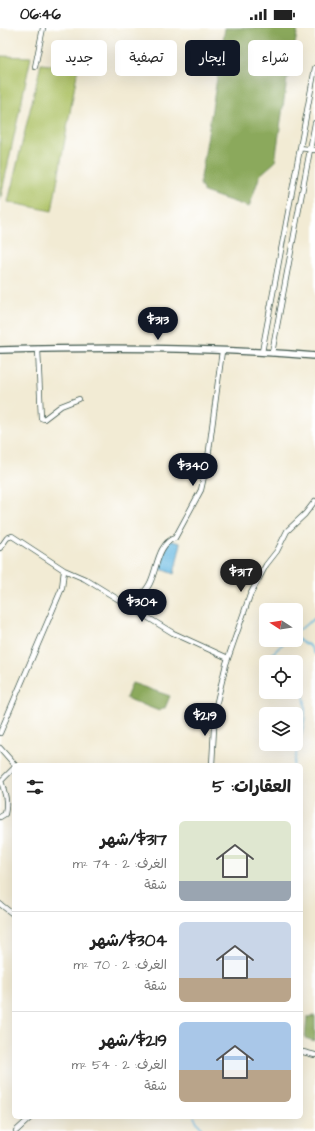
<!DOCTYPE html>
<html lang="ar">
<meta charset="utf-8">
<style>
:root{--surface:#fff;--page:#f6f6f6;--text:#222;--muted:#767676;--line:#e0e0e0;--accent:#111827}
body{margin:0;font-family:"Architects Daughter","Playpen Sans Arabic",sans-serif;background:var(--page);color:var(--text);direction:rtl;height:100vh;display:flex;flex-direction:column;font-size:15px;white-space:nowrap}
*{box-sizing:border-box;margin:0}
p{font-size:13px;color:var(--muted)}
.icon{flex:none;width:22px;height:22px;fill:none;stroke:currentColor;stroke-width:2;stroke-linecap:round;stroke-linejoin:round}
.map{position:relative;flex:1;overflow:hidden;direction:ltr}
.details{position:absolute;left:12px;top:735px;width:291px;height:356px;display:flex;flex-direction:column;background:var(--surface);border-radius:6px;box-shadow:0 4px 16px #0002;direction:rtl}
.details>*{flex:none}
.top-card{position:absolute;left:12px;top:12px;width:291px;height:36px;direction:rtl;display:flex;gap:8px}
.needle{width:26px;rotate:282deg}
.buttons{position:absolute;left:259px;top:575px;display:grid;gap:8px}
.buttons a{display:grid;place-items:center;width:44px;height:44px;border-radius:6px;background:var(--surface);box-shadow:0 4px 16px #0002;font-size:20px}
.price{position:absolute;translate:-50% -34px;padding:0 9px;border-radius:14px;background:var(--accent);color:#fff;font-size:13px;line-height:26px;filter:drop-shadow(0 1px 2px #0008)}
.price::after{content:'';position:absolute;left:50%;top:24px;width:12px;height:9px;margin-left:-6px;background:inherit;clip-path:polygon(0 0,100% 0,50% 100%)}
.price.on{background:#222;color:#fff}
ul{padding:0;list-style:none}
li{display:flex;align-items:center;gap:12px;height:100px;padding:0 12px}
li+li{border-top:1px solid var(--line)}
li span{display:grid;place-items:center;flex:none;width:112px;height:80px;border-radius:6px;color:#555}
li>.icon{margin-inline-start:auto}
span .icon{width:48px;height:48px;fill:#fffc;stroke-width:1}
li b{font-size:17px}
h2{display:flex;justify-content:space-between;align-items:center;height:48px;padding:0 12px;font-size:17px}
.pill{padding:0 14px;border-radius:6px;background:var(--surface);box-shadow:0 4px 16px #0002;font-size:14px;line-height:36px}
.pill.on{background:var(--accent);color:#fff}
.status{display:flex;justify-content:space-between;align-items:center;height:28px;padding:0 20px;background:var(--surface);direction:ltr}
.status svg{height:11px;fill:currentColor}
.map>svg:first-child{display:block}
</style>
<div class="status"><b>06:46</b><svg viewBox="0 0 49 12"><path d="M0 12V9h3v3zM5 12V6h3v6zM10 12V3h3v9zM15 12V0h3v12zM26 1h20v11H26zM47 4h2v5h-2z"/></svg></div>
<div class="map">
<svg width="315" height="1103" viewBox="0 0 315 1103">
<rect width="100%" height="100%" fill="#fff"/>
<filter id="ink" filterUnits="userSpaceOnUse"><feTurbulence type="fractalNoise" baseFrequency=".025" numOctaves="2"/><feDisplacementMap in="SourceGraphic" scale="8" xChannelSelector="R" yChannelSelector="G"/><feConvolveMatrix kernelMatrix="1 2 1 2 8 2 1 2 1" color-interpolation-filters="sRGB"/></filter>
<filter id="wash" filterUnits="userSpaceOnUse"><feTurbulence type="fractalNoise" baseFrequency=".012" numOctaves="4" result="noise"/><feDisplacementMap in="SourceGraphic" scale="16" xChannelSelector="R" yChannelSelector="G"/><feGaussianBlur stdDeviation="0.9" result="paint"/><feColorMatrix in="noise" values="0 0 0 0 0 0 0 0 0 0 0 0 0 0 0 0 0 1.4 0 .05"/><feComposite in="paint" operator="in"/></filter>
<g filter="url(#wash)">
<rect width="100%" height="100%" fill="#f2ebd4"/>
<path fill="#afc367" stroke="#67804e" d="M0 28 31 29 0 173Z
M41 36 78 40 52 183 8 174Z"/>
<path fill="#8ba95c" stroke="#557348" d="M225 0H298L289 50 287 51 275 134 260 147 249 179 204 164 200 156Z
M132 655 170 668 165 680 159 683 126 670Z
M315 988V1013L305 1010 307 989Z"/>
<path fill="#65b8e1" stroke="#427a8a" d="M169 512 181 515 174 546 158 540Z"/>
<g fill="none" stroke-linecap="round" stroke-linejoin="round">
<path stroke="#65b8e1" stroke-width="1.5" d="M296 604 315 590
M296 610 310 618 315 626
M270 634 271 627 287 612
M293 737C299 714 312 683 301 660L296 659
M194 1089 203 1103"/>
</g>
</g>
<g filter="url(#ink)">
<g fill="none" stroke-linecap="round" stroke-linejoin="round">
<g stroke="#3f574c" stroke-width="6">
<path id="minor" d="M35 39 43 0
M300 120 315 122
M38 321 41 390 44 391 61 378 79 371
M262 324 315 40
M272 325 315 95
M0 520 7 510 12 508 64 542 62 560 0 705
M64 542 85 551 173 605 228 630
M132 580C137 570 146 564 150 555 157 541 158 515 175 510L201 462 208 430 222 323
M0 720 15 737
M212 737 215 682 226 636 250 567 266 537 277 523 287 503 305 486 315 473
M0 789 5 786C8 774 5 765 1 753L14 740
M0 876 14 887
M303 1024 315 1027
M16 1103 31 1089"/>
</g>
<g stroke="#3f574c" stroke-width="8">
<path id="tertiary" d="M0 322C104 319 211 319 315 328"/>
</g>
<use href="#minor" stroke="#fff" stroke-width="4.5"/>
<use href="#tertiary" stroke="#fff" stroke-width="5.5"/>
</g>
</g>
</svg>
<div class="buttons">
<a><svg class="needle" viewBox="-14 -14 28 28"><path d="M0-13l5 13h-10z" fill="#e53935"/><path d="M0 13l5-13h-10z" fill="#767676"/></svg></a>
<a><svg class="icon" aria-label="locate" viewBox="0 0 24 24"><circle cx="12" cy="12" r="6"/><path d="M12 2v4M12 18v4M2 12h4M18 12h4"/></svg></a>
<a><svg class="icon" aria-label="layers" viewBox="0 0 24 24"><path d="M12 4l9 5-9 5-9-5zM3 14l9 5 9-5"/></svg></a>
</div>
<b class="price" style="left:158px;top:313px">$313</b>
<b class="price" style="left:193px;top:459px">$340</b>
<b class="price on" style="left:241px;top:565px">$317</b>
<b class="price" style="left:142px;top:595px">$304</b>
<b class="price" style="left:205px;top:709px">$219</b>
<div class="top-card">
<a class="pill">شراء</a>
<a class="pill on">إيجار</a>
<a class="pill">تصفية</a>
<a class="pill">جديد</a>
</div>
<section class="details">
<h2>العقارات: 5<svg class="icon" aria-label="filters" viewBox="0 0 24 24"><path d="M4 7h16M4 17h16"/><circle cx="9" cy="7" r="2"/><circle cx="15" cy="17" r="2"/></svg></h2>
<ul>
<li><span style="background:linear-gradient(#dfe7d0 75%,#9aa5b1 0)"><svg class="icon" aria-label="home" viewBox="0 0 24 24"><path d="M3 11l9-7 9 7M6 9v11h12V9"/></svg></span><div><b>$317/شهر</b><p>الغرف: 2 · 74 m²</p><p>شقة</p></div></li>
<li><span style="background:linear-gradient(#c9d6e8 70%,#b9a48a 0)"><svg class="icon" aria-label="home" viewBox="0 0 24 24"><path d="M3 11l9-7 9 7M6 9v11h12V9"/></svg></span><div><b>$304/شهر</b><p>الغرف: 2 · 70 m²</p><p>شقة</p></div></li>
<li><span style="background:linear-gradient(#a9c7e8 60%,#b9a48a 0)"><svg class="icon" aria-label="home" viewBox="0 0 24 24"><path d="M3 11l9-7 9 7M6 9v11h12V9"/></svg></span><div><b>$219/شهر</b><p>الغرف: 2 · 54 m²</p><p>شقة</p></div></li>
</ul>
</section>
</div>
